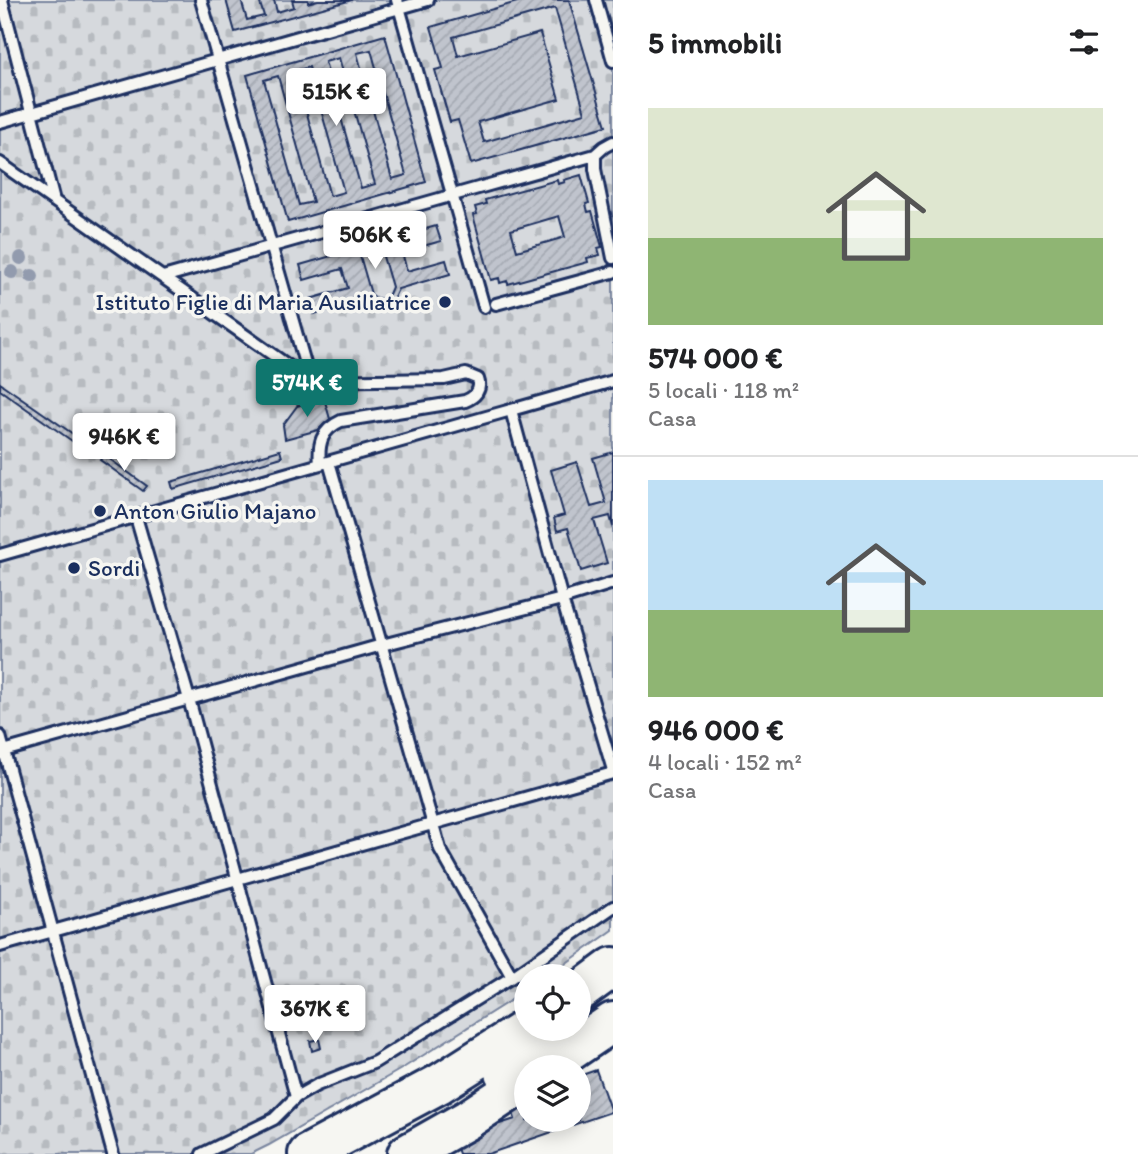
<!DOCTYPE html>
<html lang="it">
<meta charset="utf-8">
<style>
:root{--surface:#fff;--page:#f6f6f6;--text:#202124;--muted:#757577;--line:#e0e0e0;--accent:#0f766e}
body{margin:0;font-family:Itim,sans-serif;background:var(--page);color:var(--text);height:100vh;display:flex;flex-direction:column;font-size:26px;white-space:nowrap}
*{box-sizing:border-box;margin:0}
p{font-size:23px;color:var(--muted)}
.icon{flex:none;width:38px;height:38px;fill:none;stroke:currentColor;stroke-width:2;stroke-linecap:round;stroke-linejoin:round}
.map{position:relative;flex:1;overflow:hidden}
.panel{display:flex;flex-direction:column;background:var(--surface);width:525px}
.panel>*{flex:none}
.buttons{position:absolute;left:514px;top:964px;display:grid;gap:14px}
.buttons a{display:grid;place-items:center;width:77px;height:77px;border-radius:50%;background:var(--surface);box-shadow:0 4px 18px #0003;font-size:35px}
.price{position:absolute;translate:-50% -60px;padding:0 16px;border-radius:7px;background:#fff;color:#222;font-size:23px;line-height:46px;filter:drop-shadow(0 2px 4px #0008)}
.price::after{content:'';position:absolute;left:50%;top:42px;width:21px;height:16px;margin-left:-10px;background:inherit;clip-path:polygon(0 0,100% 0,50% 100%)}
.price.current{background:var(--accent);color:#fff}
ul{padding:0;list-style:none}
li{display:grid;align-content:center;gap:14px;height:371px;padding:0 35px}
li+li{border-top:2px solid var(--line)}
li span{display:grid;place-items:center;height:217px;border-radius:0px;color:#555}
li>.icon{margin-inline-start:auto}
span .icon{width:126px;height:126px;fill:#fffc;stroke-width:1}
li b{font-size:30px}
h2{display:flex;justify-content:space-between;align-items:center;height:84px;padding:0 35px;font-size:30px}
main{display:flex;flex:1;min-height:0}
.map>svg:first-child{display:block}
</style>
<main>
<div class="map">
<svg width="613" height="1154" viewBox="0 0 613 1154">
<defs>
<pattern id="cemetery-stones" width="16" height="16" patternUnits="userSpaceOnUse" patternTransform="scale(1.75)"><rect width="16" height="16" fill="#d6d9dd"/><path d="M2 7V4a2 2 0 0 1 4 0v3zM10 15v-3a2 2 0 0 1 4 0v3z" fill="#b7bbc0"/></pattern>
<pattern id="building-hatch" width="6" height="6" patternUnits="userSpaceOnUse" patternTransform="scale(1.75)"><rect width="6" height="6" fill="#c0c4cd"/><path d="M-1 1l2-2M0 6l6-6M5 7l2-2" fill="none" stroke="#a4a9b2"/></pattern>
</defs>
<rect width="100%" height="100%" fill="#f6f6f2"/>
<filter id="ink" filterUnits="userSpaceOnUse"><feTurbulence type="fractalNoise" baseFrequency=".0143" numOctaves="2"/><feDisplacementMap in="SourceGraphic" scale="14" xChannelSelector="R" yChannelSelector="G"/><feConvolveMatrix kernelMatrix="1 2 1 2 8 2 1 2 1" color-interpolation-filters="sRGB"/></filter>
<g filter="url(#ink)">
<path fill="url(#cemetery-stones)" stroke="#78849e" stroke-width="2" d="M0 0H613V930L548 976H527V990L403 1068 269 1145 251 1154H0Z"/>
<path fill="url(#building-hatch)" stroke="#1b2f5e" stroke-width="2" fill-rule="evenodd" d="M226 0H241L247 20 264 16 259 0H274L277 12 294 7 292 0H308V3L318 0H352L235 32Z
M524 0H569L606 126 471 164 458 120 450 122 435 70 443 68 431 27ZM555 8 585 113 484 142 478 122 559 99 540 33 458 56 453 37Z
M385 35 426 182 288 222 247 75ZM371 50 406 175 392 179 357 53ZM339 58 375 184 361 188 325 62ZM309 67 344 192 330 196 295 71ZM278 76 313 202 299 205 264 80Z
M581 175 589 203 586 204 588 212 592 211 602 247 598 248 600 255 587 258 588 262 508 284 507 281 500 283 499 278 491 280 473 215 477 214 475 207 486 204 485 200 557 180 558 184 565 182 564 180ZM559 216 565 237 517 251 511 230Z
M436 226 441 241 402 252 407 271 446 260 450 274 398 289 393 300 386 305H374L366 298 314 314 310 299 348 288 342 269 304 280 300 265ZM379 243 392 287 389 294 382 299 376 298 371 294 358 249Z
M0 383 93 448 89 453 0 390Z
M324 398 330 419 318 430 285 439 283 425 297 406Z
M280 450 282 457 173 489 171 482Z
M613 452V527L610 516 594 520 607 563 581 571 568 528 557 531 554 518 564 515 551 470 577 462 591 507 606 503 593 458Z
M104 455 147 486 143 491 100 460Z
M319 1039 321 1048 312 1051 310 1041Z
M596 1070 611 1112 488 1154H459L454 1139 515 1119 509 1099 527 1093V1120H579V1076Z"/>
<g fill="none" stroke-linecap="round" stroke-linejoin="round">
<g stroke="#1b2f5e" stroke-width="16">
<path id="lane" d="M2 0 54 201
M201 0 310 381
M397 0 484 307
M596 0 613 61
M0 122 428 0
M595 155V169L613 258
M0 163 310 381 444 379 466 374 478 379C482 390 475 397 465 401L341 421C321 430 318 444 320 464
M163 277 595 155 604 147 613 142
M496 304 613 272
M511 410 562 599 613 770
M329 462 440 849 512 977
M136 517 189 699 296 1097
M0 555 613 381
M0 736 113 1154
M0 752 382 645 562 599 613 583
M0 946 613 773
M202 1154 274 1119 296 1097 317 1085 375 1062 512 977 613 907"/>
</g>
<g stroke="#1b2f5e" stroke-width="44">
<path id="highway" d="M579 992 613 967
M551 1064 613 1022
M505 1072 568 1029
M308 1154 439 1084 527 1028
M407 1154 467 1120 527 1080"/>
</g>
<use href="#lane" stroke="#f6f6f2" stroke-width="10"/>
<use href="#highway" stroke="#f6f6f2" stroke-width="38"/>
</g>
<g fill="#929bae">
<circle cx="21" cy="258" r="7"/>
<circle cx="12" cy="272" r="7"/>
<circle cx="32" cy="276" r="7"/>
</g>
</g>
<g fill="#1b2f5e" stroke="#f6f6f2" stroke-width="2.5">
<circle cx="445" cy="302" r="7"/>
<circle cx="100" cy="511" r="7"/>
<circle cx="74" cy="568" r="7"/>
</g>
<g text-anchor="middle" dominant-baseline="central" stroke-width="7" stroke-linejoin="round" paint-order="stroke">
<g font-size="23" fill="#1b2f5e" stroke="#f6f6f2" text-anchor="start">
<text x="431" y="302" text-anchor="end">Istituto Figlie di Maria Ausiliatrice</text>
<text x="114" y="511">Anton Giulio Majano</text>
<text x="88" y="568">Sordi</text>
</g>
</g>
</svg>
<div class="buttons">
<a><svg class="icon" aria-label="locate" viewBox="0 0 24 24"><circle cx="12" cy="12" r="6"/><path d="M12 2v4M12 18v4M2 12h4M18 12h4"/></svg></a>
<a><svg class="icon" aria-label="layers" viewBox="0 0 24 24"><path d="M12 4l9 5-9 5-9-5zM3 14l9 5 9-5"/></svg></a>
</div>
<b class="price" style="left:336px;top:128px">515K €</b>
<b class="price" style="left:375px;top:271px">506K €</b>
<b class="price current" style="left:307px;top:419px">574K €</b>
<b class="price" style="left:124px;top:473px">946K €</b>
<b class="price" style="left:315px;top:1045px">367K €</b>
</div>
<section class="panel">
<h2>5 immobili<svg class="icon" aria-label="filters" viewBox="0 0 24 24"><path d="M4 7h16M4 17h16"/><circle cx="9" cy="7" r="2"/><circle cx="15" cy="17" r="2"/></svg></h2>
<ul>
<li><span style="background:linear-gradient(#dfe7d0 60%,#8fb573 0)"><svg class="icon" aria-label="home" viewBox="0 0 24 24"><path d="M3 11l9-7 9 7M6 9v11h12V9"/></svg></span><div><b>574 000 €</b><p>5 locali · 118 m²</p><p>Casa</p></div></li>
<li><span style="background:linear-gradient(#bfe0f5 60%,#8fb573 0)"><svg class="icon" aria-label="home" viewBox="0 0 24 24"><path d="M3 11l9-7 9 7M6 9v11h12V9"/></svg></span><div><b>946 000 €</b><p>4 locali · 152 m²</p><p>Casa</p></div></li>
</ul>
</section>
</main>
